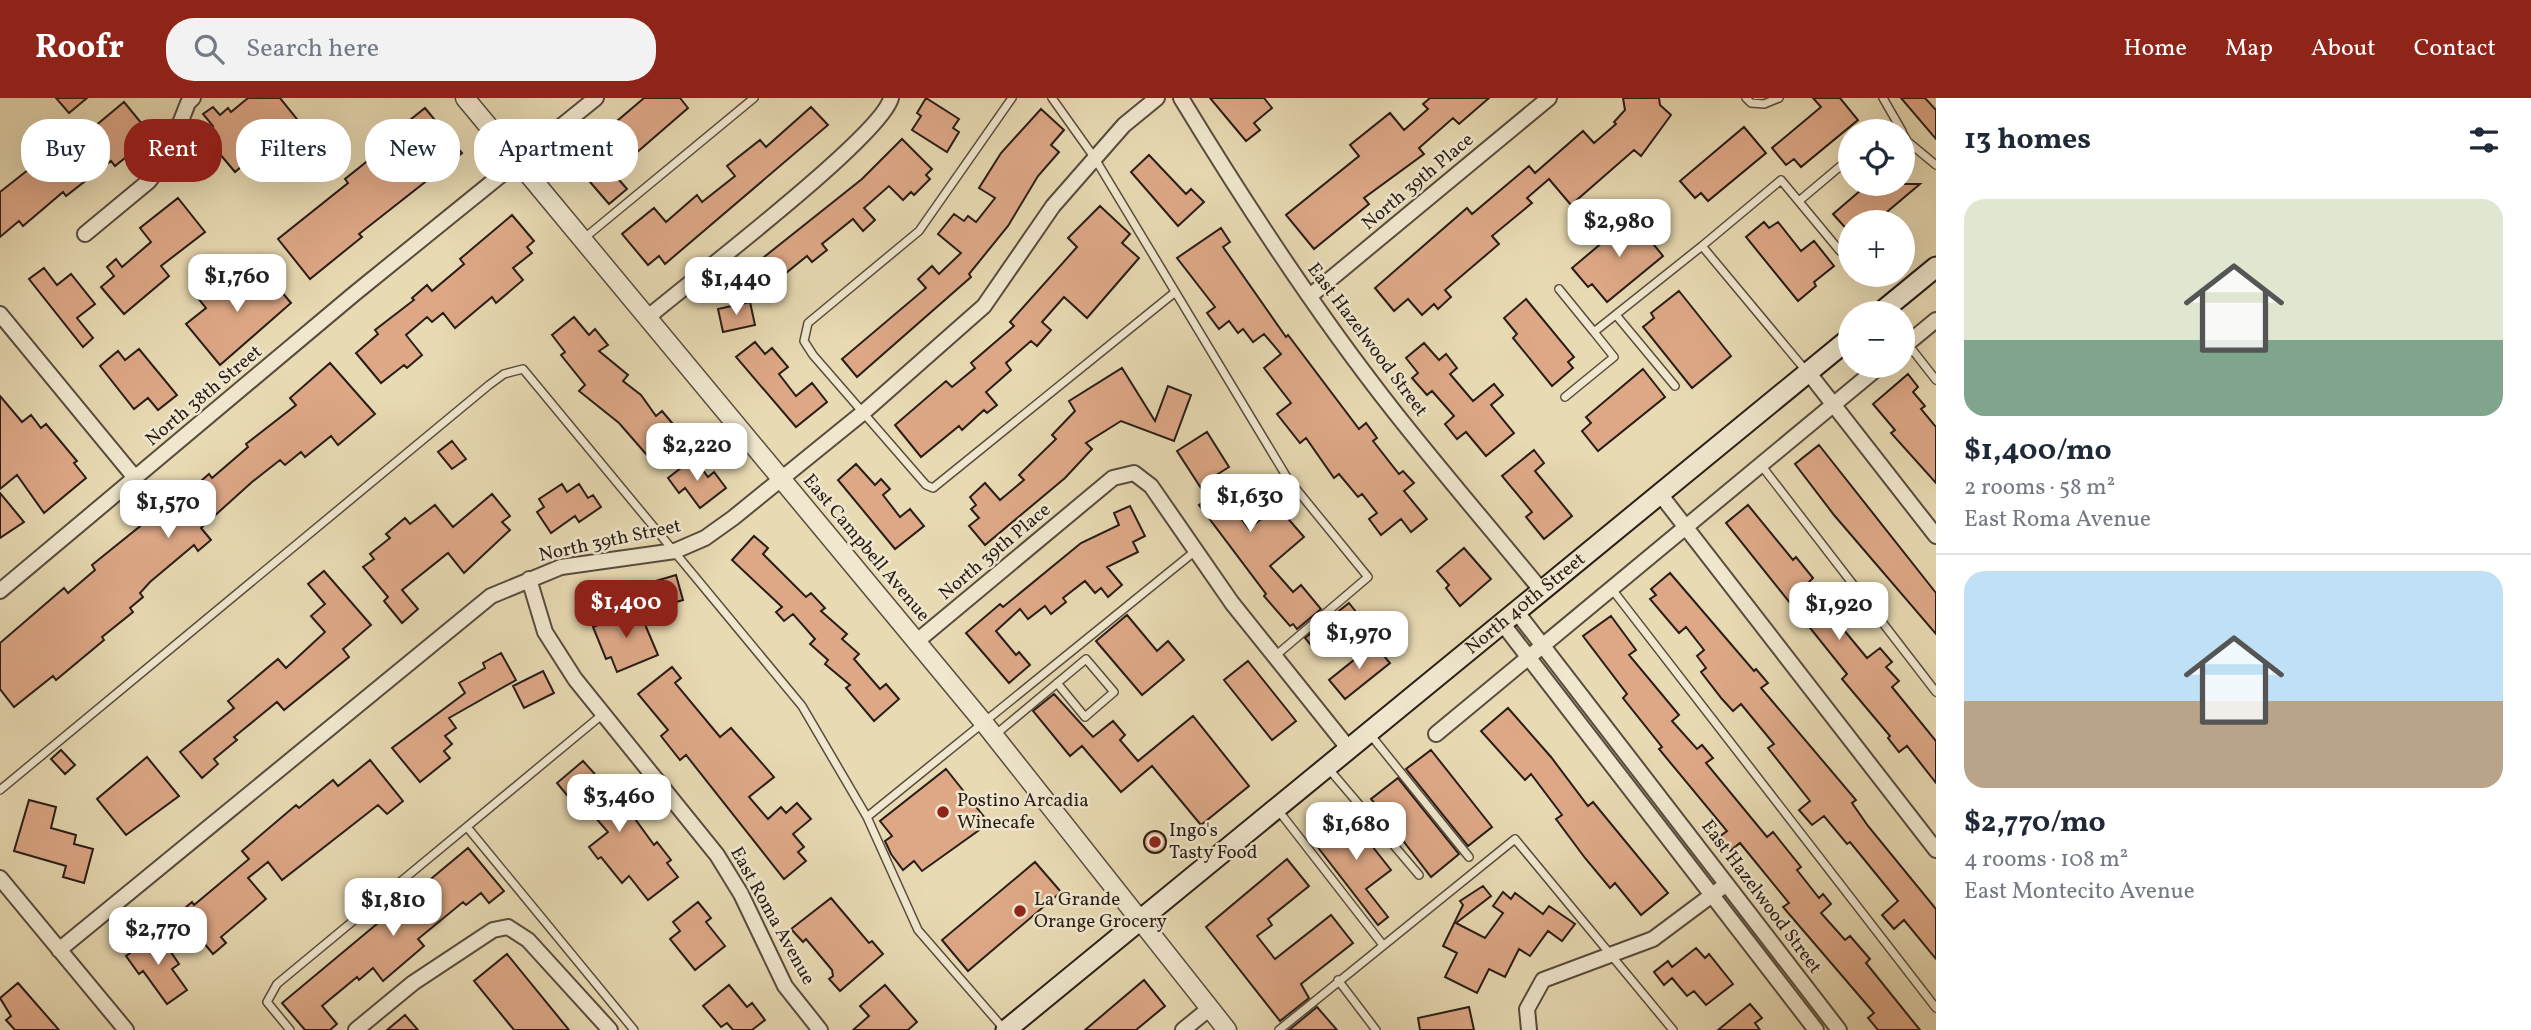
<!DOCTYPE html>
<meta charset="utf-8">
<style>
:root{--surface:#fff;--page:#f2f2f3;--text:#1f2937;--muted:#747a83;--line:#e0e1e3;--accent:#8f2418}
body{margin:0;font-family:Vollkorn,serif;background:var(--page);color:var(--text);height:100vh;display:flex;flex-direction:column;font-size:26px;white-space:nowrap}
*{box-sizing:border-box;margin:0}
p{font-size:23px;color:var(--muted)}
.icon{flex:none;width:38px;height:38px;fill:none;stroke:currentColor;stroke-width:2;stroke-linecap:round;stroke-linejoin:round}
.map{position:relative;flex:1;overflow:hidden}
.panel{display:flex;flex-direction:column;background:var(--surface);width:595px}
.panel>*{flex:none}
.top-card{position:absolute;left:21px;top:21px;width:665px;height:63px;display:flex;gap:14px}
.tools{position:absolute;left:1838px;top:21px;display:grid;gap:14px}
.tools a{display:grid;place-items:center;width:77px;height:77px;border-radius:50%;background:var(--surface);box-shadow:0 7px 28px #0002;font-size:35px}
.price{position:absolute;translate:-50% -60px;padding:0 16px;border-radius:14px;background:#fff;color:#222;font-size:23px;line-height:46px;filter:drop-shadow(0 2px 4px #0008)}
.price::after{content:'';position:absolute;left:50%;top:42px;width:21px;height:16px;margin-left:-10px;background:inherit;clip-path:polygon(0 0,100% 0,50% 100%)}
.price.current{background:var(--accent);color:#fff}
ul{padding:0;list-style:none}
li{display:grid;align-content:center;gap:14px;height:371px;padding:0 28px}
li+li{border-top:2px solid var(--line)}
li span{display:grid;place-items:center;height:217px;border-radius:21px;color:#555}
li>.icon{margin-inline-start:auto}
span .icon{width:126px;height:126px;fill:#fffc;stroke-width:1}
li b{font-size:30px}
h2{display:flex;justify-content:space-between;align-items:center;height:84px;padding:0 28px;font-size:30px}
.tag{padding:0 24px;border-radius:28px;background:var(--surface);box-shadow:0 7px 28px #0002;font-size:24px;line-height:63px}
.tag.current{background:var(--accent);color:#fff}
header{display:flex;align-items:center;gap:42px;box-sizing:border-box;height:98px;padding:0 35px;background:var(--accent);color:#fff}
header strong{font-size:33px}
nav{display:flex;gap:38px;margin-inline-start:auto;font-size:24px}
.search{width:490px;height:63px;background:var(--page);display:flex;align-items:center;gap:18px;box-sizing:border-box;padding:0 24px;border-radius:28px;color:var(--muted);font-size:26px}
main{display:flex;flex:1;min-height:0}
.map>svg:first-child{display:block}
</style>
<header>
<strong>Roofr</strong>
<div class="search"><svg class="icon" aria-label="search" viewBox="0 0 24 24"><circle cx="10" cy="10" r="6"/><path d="M15 15l6 6"/></svg>Search here</div>
<nav><a>Home</a><a>Map</a><a>About</a><a>Contact</a></nav>
</header>
<main>
<div class="map">
<svg width="1936" height="932" viewBox="0 0 1936 932">
<rect width="100%" height="100%" fill="#e8dab3"/>
<filter id="stains"><feTurbulence type="fractalNoise" baseFrequency=".00286" numOctaves="4"/><feColorMatrix values="0 0 0 0 .2 0 0 0 0 .09 0 0 0 0 .02 0 0 0 .5 -.17"/></filter>
<radialGradient id="worn" r=".72"><stop offset=".6" stop-color="#630" stop-opacity="0"/><stop offset="1" stop-color="#630" stop-opacity=".3"/></radialGradient>
<path fill="#dea887" stroke="#281d17" stroke-width="2" d="M56 0H87L69 15Z
M248 0H280L301 26 297 29 302 35 278 55 275 51 246 75 241 69 235 74 203 36 213 28 203 16 213 9 220 17 228 10 231 14Z
M644 0H680L688 10 613 75 627 91 609 106 566 56 585 40 590 46Z
M926 0 959 21 953 30 959 34 947 54 912 32 921 18 917 15Z
M1210 0H1264L1272 10 1254 25 1260 32 1246 43Z
M1430 0H1489L1459 26 1453 20 1419 50 1424 56 1364 100 1369 106 1314 151 1286 117 1359 58 1350 47 1390 15 1404 32 1428 11 1423 6Z
M1623 0H1659L1660 7 1671 17 1641 58 1634 52 1571 107 1549 81 1527 100 1532 105 1492 138 1499 146 1445 192 1451 199 1438 211 1434 206 1422 217 1408 201 1394 213 1375 190 1467 110 1472 116 1529 68 1535 75 1583 33 1594 45 1616 26 1614 24 1625 12Z
M1813 0H1840L1858 22 1801 69 1794 61 1786 67 1772 50 1821 9Z
M1901 0H1925L1936 12V41Z
M124 4 152 38 115 68 111 63 66 98 63 94 23 128 19 123 0 139V94L71 38 76 44Z
M811 9 828 27 665 166 659 158 648 167 622 136 654 110 666 124 697 97 702 104 735 78 727 68 760 42 766 49Z
M425 10 462 55 359 136 362 139 310 181 278 141 348 85 345 81 370 61 379 72 402 53 390 38Z
M1041 11 1064 32 1051 47 1059 54 1038 78 1008 128 969 176 971 179 857 279 842 261 926 190 918 181 932 168 939 176 961 155 938 136 954 116 964 123 968 118 976 124 995 100 979 90 1001 55Z
M1744 29 1766 55 1708 103 1701 95 1695 100 1680 83Z
M902 41 932 71 926 77 930 81 914 97 911 94 903 102 889 88 864 110 875 122 863 133 853 121 822 146 827 152 812 164 807 158 770 188 754 167 862 81Z
M1149 57 1186 96 1191 91 1204 104 1178 128 1131 74Z
M1868 86H1920L1875 124H1850V135L1833 116Z
M178 100 205 134 161 168 169 178 124 216 101 189 114 178 107 169 116 161 122 169 151 144 140 130Z
M1100 108 1130 136 1122 145 1139 160 1087 220 1064 199 1042 224 1051 232 1037 248 1031 243 1006 265 1011 272 986 294 997 307 987 315 984 312 962 332 959 328 921 359 895 327 946 283 952 289 975 270 971 265 1014 228 1010 224 1077 149 1068 140Z
M512 117 534 143 527 149 532 155 513 170 523 182 496 205 492 199 455 230 443 215 432 224 427 219 406 237 422 257 407 270 404 267 381 285 356 255 378 236 375 232 414 202 412 200 427 187 432 193 464 166 460 161Z
M1635 117 1658 144 1654 147 1663 158 1607 204 1592 186 1588 189 1572 170Z
M1764 124 1769 130 1778 124 1801 153 1814 143 1834 168 1814 184 1816 188 1798 203 1746 139Z
M1221 130 1230 144 1223 149 1286 239 1288 237 1359 331 1366 325 1377 340 1373 343 1399 376 1403 373 1414 385 1404 393 1427 421 1411 434 1401 421 1381 437 1369 421 1377 415 1362 396 1358 399 1339 376 1334 380 1306 340 1300 345 1277 316 1291 305 1264 270 1281 256 1264 236 1253 244 1243 231 1238 235 1229 223 1219 231 1207 215 1215 209 1177 160Z
M259 167 291 205 220 267 186 226 206 210 197 199 208 190 218 201Z
M44 170 57 187 71 176 95 206 77 220 93 240 83 249 29 181Z
M1679 193 1731 258 1692 290 1643 229 1654 220 1651 215Z
M1526 201 1574 259 1568 264 1573 270 1552 288 1513 240 1517 236 1504 220Z
M750 204 755 227 723 234 718 211Z
M574 219 589 237 595 231 608 247 599 253 628 277 623 283 641 297 656 318 662 313 683 338 653 364 619 325 579 293 585 287 561 257 565 254 552 237Z
M755 244 765 256 772 250 788 269 779 276 796 298 812 285 827 304 796 329 736 259Z
M1424 245 1439 262 1446 256 1457 270 1450 276 1473 303 1494 286 1503 297 1491 307 1514 335 1486 358 1466 334 1457 341 1445 326 1454 318 1432 293 1427 297 1412 280 1418 275 1406 260Z
M139 251 177 297 158 312 148 300 134 311 100 268 118 253 125 262Z
M330 265 375 316 338 347 331 338 305 359 301 354 285 367 280 362 252 384 201 430 211 442 198 453 194 447 150 484 140 495 143 499 130 510 133 514 102 539 104 542 56 582 53 578 14 609 0 591V545L64 490 68 495 95 472 92 467 175 400 178 403 209 376 212 380 248 349 246 346 296 307 290 300Z
M1122 270 1155 323 1168 288 1191 297 1174 343 1121 323 1086 345 1092 351 1065 380 985 447 969 428 979 420 971 411 976 407 970 399 985 385 1000 402 1024 382 1019 377 1056 341 1052 337 1075 313 1069 303Z
M1643 271 1665 299 1598 353 1582 333 1591 325 1586 319Z
M1908 276 1918 289 1913 294 1925 308 1921 311 1936 329V385L1891 335 1895 332 1873 306Z
M0 298 22 324 31 317 41 330 46 326 77 363 74 365 86 380 44 415 17 377 0 391Z
M1207 334 1229 369 1210 381 1249 431 1277 408 1304 439 1270 468 1293 494 1301 487 1321 511 1297 531 1293 526 1290 528 1264 498 1266 496 1199 407 1208 401 1177 353Z
M452 343 466 361 452 371 438 354Z
M1819 347 1936 495V536L1834 417 1795 366Z
M1534 352 1544 365 1535 373 1572 418 1544 441 1526 419 1532 414 1502 378Z
M694 360 708 379 714 374 726 390 700 410 685 390 679 395 668 380Z
M856 366 875 387 881 381 890 391 883 397 900 419 910 411 924 428 895 451 838 382Z
M562 386 567 394 579 386 588 400 593 397 601 409 579 424 575 418 551 435 537 414 544 409 539 401Z
M0 395 24 424 0 440Z
M492 396 510 418 502 424 510 432 464 475 448 455 402 492 418 511 402 525 384 503 388 499 363 469 374 461 370 456 390 440 386 436 405 420 410 426 435 407 453 429Z
M1748 407 1793 462 1796 459 1813 480 1808 485 1821 500 1819 502 1867 560 1880 550 1892 564 1886 569 1899 583 1892 589 1936 643V685L1907 648 1899 654 1888 640 1890 638 1842 581 1847 576 1726 425Z
M1130 408 1145 438 1133 444 1138 454 1107 469 1122 487 1108 499 1101 490 1095 495 1085 483 1063 500 1066 504 1051 516 1045 508 1028 521 1020 511 996 533 1016 557 1019 554 1030 567 1009 585 966 535 1000 506 1003 509 1081 445 1119 427 1114 415Z
M754 438 768 450 763 456 806 499 811 495 825 510 821 513 847 536 842 541 859 556 854 561 880 591 886 586 899 601 874 623 846 590 850 587 825 566 828 562 810 546 815 541 793 516 784 523 776 514 782 509 732 462Z
M1464 450 1491 481 1460 508 1446 490 1449 487 1437 473Z
M324 473 371 527 343 551 349 559 284 612 277 604 234 639 237 642 214 661 218 666 202 680 180 654 234 610 228 603 278 561 286 570 325 534 311 518 325 506 308 486Z
M1670 475 1754 573 1756 571 1768 585 1761 590 1856 702 1852 705 1868 728 1936 811V861L1904 822 1894 831 1882 817 1898 803 1850 744 1847 746 1824 718 1812 727 1799 712 1810 703 1768 650 1774 646 1741 606 1733 613 1722 601 1701 574 1706 570 1697 558 1704 552 1686 529 1679 535 1650 501 1656 497 1651 491Z
M676 477 683 502 656 510 649 485Z
M1349 505 1357 515 1314 551 1305 540Z
M638 510 658 557 617 574 611 559 606 561 593 529Z
M1127 517 1157 553 1168 543 1184 562 1142 597 1096 543Z
M1611 518 1636 552 1629 557 1679 617 1672 623 1697 651 1702 647 1713 660 1706 665 1767 739 1773 734 1801 769 1797 772 1819 800 1823 796 1831 806 1821 815 1845 842 1850 838 1870 861 1866 865 1920 932H1878L1868 920 1874 915 1783 809 1789 805 1740 745 1730 753 1719 739 1727 733 1659 651 1662 649 1623 600 1627 596 1583 538Z
M1374 546 1390 565 1345 601 1329 582Z
M501 555 516 582 449 620 456 630 445 638 452 646 444 653 450 660 420 684 392 650 465 595 459 585 485 570 483 565Z
M1248 563 1296 623 1272 642 1224 582Z
M672 569 681 580 675 585 720 639 731 630 774 679 749 699 768 721 781 709 786 715 797 705 811 721 793 736 804 749 798 754 806 763 784 781 686 657 680 662 661 638 668 632 638 596Z
M543 573 554 595 524 610 513 588Z
M1054 596 1093 639 1113 623 1125 637 1120 642 1138 663 1193 618 1249 688 1201 727 1152 668 1121 694 1082 648 1070 658 1033 613Z
M1508 610 1551 659 1588 708 1593 704 1668 795 1641 817 1615 785 1610 790 1585 760 1556 721 1562 717 1531 676 1525 682 1481 633Z
M61 652 75 667 65 676 51 661Z
M1431 652 1492 729 1468 748 1406 671Z
M147 659 179 698 126 737 97 701Z
M370 662 403 703 387 716 378 707 282 782 268 764 248 780 266 801 221 839 226 845 213 856 179 815 192 804 194 807 249 761 242 753 296 707 299 710 333 682 338 688Z
M583 663 602 684 606 681 654 747 657 744 671 762 667 765 678 779 648 802 629 778 622 785 601 759 598 761 589 749 608 734 581 703 576 708 557 685Z
M946 671 989 725 922 773 914 763 903 772 891 756 885 743 892 738 880 723Z
M1398 680 1459 756 1431 779 1394 731 1390 734 1377 718 1382 714 1371 701Z
M29 702 56 709 51 730 76 737 74 746 93 751 84 785 63 779 66 768 14 753Z
M1342 722 1354 737 1367 726 1381 742 1372 748 1391 772 1366 791 1388 819 1378 827 1313 743Z
M1144 744a11 11 0 1 1 22 0a11 11 0 1 1-22 0Z
M468 750 504 793 489 805 481 795 466 807 463 804 418 841 424 848 383 883 373 870 359 882 357 879 322 908 337 926 330 932H305L282 905Z
M1287 761 1309 788 1268 821 1272 827 1257 838 1275 861 1331 817 1353 845 1301 886 1309 900 1280 923 1206 829Z
M1035 764 1061 794 968 873 942 842Z
M1483 788 1491 798 1456 825 1485 840 1503 815 1493 808 1503 794 1511 801 1515 795 1543 816 1549 808 1575 826 1562 843 1548 833 1530 858 1519 851 1505 879 1489 871 1477 895 1445 879 1457 855 1443 848 1463 807 1460 803Z
M831 800 869 845 872 843 883 856 840 893 829 881 833 878 832 872 806 841 803 844 791 831Z
M698 804 711 820 706 824 725 848 695 872 670 841 680 833 673 824Z
M158 835 179 866 172 871 187 892 167 906 143 873 139 876 126 858Z
M1696 850 1705 860 1709 856 1733 886 1706 907 1694 893 1687 898 1672 880 1664 887 1654 874 1668 863 1672 869Z
M507 856 569 932H514L474 883Z
M1144 882 1165 908 1136 932H1085Z
M18 885 59 932H15L6 922 11 918 0 900Z
M729 887 747 909 752 905 765 922 752 932H733L727 925 721 929 703 908Z
M885 887 917 924 908 932H853L869 918 860 908Z
M1750 906 1762 920 1755 925 1760 932H1718Z
M1317 909 1337 932H1289Z
M1469 909 1474 932H1420L1418 920Z
M405 917 418 932H387Z"/>
<g fill="none" stroke-linecap="round" stroke-linejoin="round">
<g stroke="#584c3e" stroke-width="10">
<path id="service" d="M1012 0 919 133 808 225 804 243 813 257 926 387 933 390 1174 195
M1052 0 1094 59 1288 381 1368 479 1274 559
M1746 0 1751 5 1764 6 1779 0
M1883 0 1902 33
M1902 34 1907 43 1936 67
M1799 103 1850 60
M582 142 754 0
M1559 191 1594 234 1702 148
M1616 217 1675 288
M1907 245 1936 282
M1807 274 1702 148 1781 82 1840 153
M1565 299 1614 259 1594 234
M1761 367 1936 594
M1611 490 1936 910
M1369 635 1469 759
M995 637 1086 561 1114 594 1085 619 1057 585
M1328 670 1419 777
M0 692 489 287 504 276 523 271 802 608 867 719 918 832 1004 931
M1278 712 1383 847
M867 719 1194 454
M467 729 634 932
M1338 882 1376 932
M290 932 267 904 277 886 603 616
M1279 932 1515 741 1673 932"/>
</g>
<g stroke="#584c3e" stroke-width="18">
<path id="minor" d="M1181 0C1246 107 1315 213 1393 312 1441 373 1492 432 1541 492
M85 136 149 83 165 63 188 5 193 0
M1310 198 1549 0
M0 216 136 381
M647 220C688 185 882 38 891 0
M1902 250 1936 222
M1808 274 1936 438
M1660 396 1936 752
M529 481 545 534 575 581 717 757 741 796 785 888 820 932
M0 493 354 196 596 0
M1516 513 1839 932
M1502 525 1816 932
M916 544 1113 380 1134 375 1151 388 1232 505 1349 651
M1436 636 1880 268
M0 780 126 932
M59 852 491 498 561 469 675 453 705 440 733 420 865 313 984 208 1053 108 1124 27 1157 0
M356 932 413 885 493 832 508 829 528 842 610 932
M1183 932 1210 910
M1529 932 1527 911 1543 882 1653 841 1720 791"/>
</g>
<g stroke="#584c3e" stroke-width="21">
<path id="tertiary" d="M465 0 984 625 1227 932"/>
</g>
<g stroke="#281d17" stroke-width="23">
<g id="secondary">
<path d="M1880 215 1936 169"/>
<path id="s1" d="M1006 932 1850 240"/>
</g>
</g>
<use href="#service" stroke="#f0e7ce" stroke-width="7"/>
<use href="#minor" stroke="#f0e7ce" stroke-width="14"/>
<use href="#tertiary" stroke="#f0e7ce" stroke-width="18"/>
<use href="#secondary" stroke="#f0e7ce" stroke-width="19"/>
</g>
<g fill="#8f2418" stroke="#f0e7ce" stroke-width="2.5">
<circle cx="943" cy="714" r="7"/>
<circle cx="1155" cy="744" r="7"/>
<circle cx="1020" cy="813" r="7"/>
</g>
<g text-anchor="middle" dominant-baseline="central" stroke-width="5" stroke-linejoin="round" paint-order="stroke">
<g font-size="19" fill="#281d17" stroke="#f0e7ce">
<text transform="translate(1418 84) rotate(-40)">North 39th Place</text>
<text transform="translate(1367 242) rotate(53)">East Hazelwood Street</text>
<text transform="translate(204 298) rotate(-40)">North 38th Street</text>
<text transform="translate(610 443) rotate(-12)">North 39th Street</text>
<text transform="translate(866 450) rotate(50)">East Campbell Avenue</text>
<text transform="translate(995 454) rotate(-40)">North 39th Place</text>
<text stroke="none"><textPath href="#s1" startOffset="672">North 40th Street</textPath></text>
<text transform="translate(1761 799) rotate(53)">East Hazelwood Street</text>
<text transform="translate(772 818) rotate(61)">East Roma Avenue</text>
</g>
<g font-size="19" fill="#281d17" stroke="#f0e7ce" text-anchor="start">
<text x="957" y="703">Postino Arcadia<tspan x="957" dy="22">Winecafe</tspan></text>
<text x="1169" y="733">Ingo's<tspan x="1169" dy="22">Tasty Food</tspan></text>
<text x="1034" y="802">La Grande<tspan x="1034" dy="22">Orange Grocery</tspan></text>
</g>
</g>
<rect width="100%" height="100%" filter="url(#stains)"/>
<rect width="100%" height="100%" fill="url(#worn)"/>
</svg>
<div class="tools">
<a><svg class="icon" aria-label="locate" viewBox="0 0 24 24"><circle cx="12" cy="12" r="6"/><path d="M12 2v4M12 18v4M2 12h4M18 12h4"/></svg></a>
<a>+</a>
<a>−</a>
</div>
<b class="price" style="left:1619px;top:161px">$2,980</b>
<b class="price" style="left:237px;top:216px">$1,760</b>
<b class="price" style="left:736px;top:219px">$1,440</b>
<b class="price" style="left:697px;top:385px">$2,220</b>
<b class="price" style="left:1250px;top:436px">$1,630</b>
<b class="price" style="left:168px;top:442px">$1,570</b>
<b class="price current" style="left:626px;top:542px">$1,400</b>
<b class="price" style="left:1839px;top:544px">$1,920</b>
<b class="price" style="left:1359px;top:573px">$1,970</b>
<b class="price" style="left:619px;top:736px">$3,460</b>
<b class="price" style="left:1356px;top:764px">$1,680</b>
<b class="price" style="left:393px;top:840px">$1,810</b>
<b class="price" style="left:158px;top:869px">$2,770</b>
<div class="top-card">
<a class="tag">Buy</a>
<a class="tag current">Rent</a>
<a class="tag">Filters</a>
<a class="tag">New</a>
<a class="tag">Apartment</a>
</div>
</div>
<section class="panel">
<h2>13 homes<svg class="icon" aria-label="filters" viewBox="0 0 24 24"><path d="M4 7h16M4 17h16"/><circle cx="9" cy="7" r="2"/><circle cx="15" cy="17" r="2"/></svg></h2>
<ul>
<li><span style="background:linear-gradient(#dfe7d0 65%,#7fa58c 0)"><svg class="icon" aria-label="home" viewBox="0 0 24 24"><path d="M3 11l9-7 9 7M6 9v11h12V9"/></svg></span><div><b>$1,400/mo</b><p>2 rooms · 58 m²</p><p>East Roma Avenue</p></div></li>
<li><span style="background:linear-gradient(#bfe0f5 60%,#b9a48a 0)"><svg class="icon" aria-label="home" viewBox="0 0 24 24"><path d="M3 11l9-7 9 7M6 9v11h12V9"/></svg></span><div><b>$2,770/mo</b><p>4 rooms · 108 m²</p><p>East Montecito Avenue</p></div></li>
</ul>
</section>
</main>
